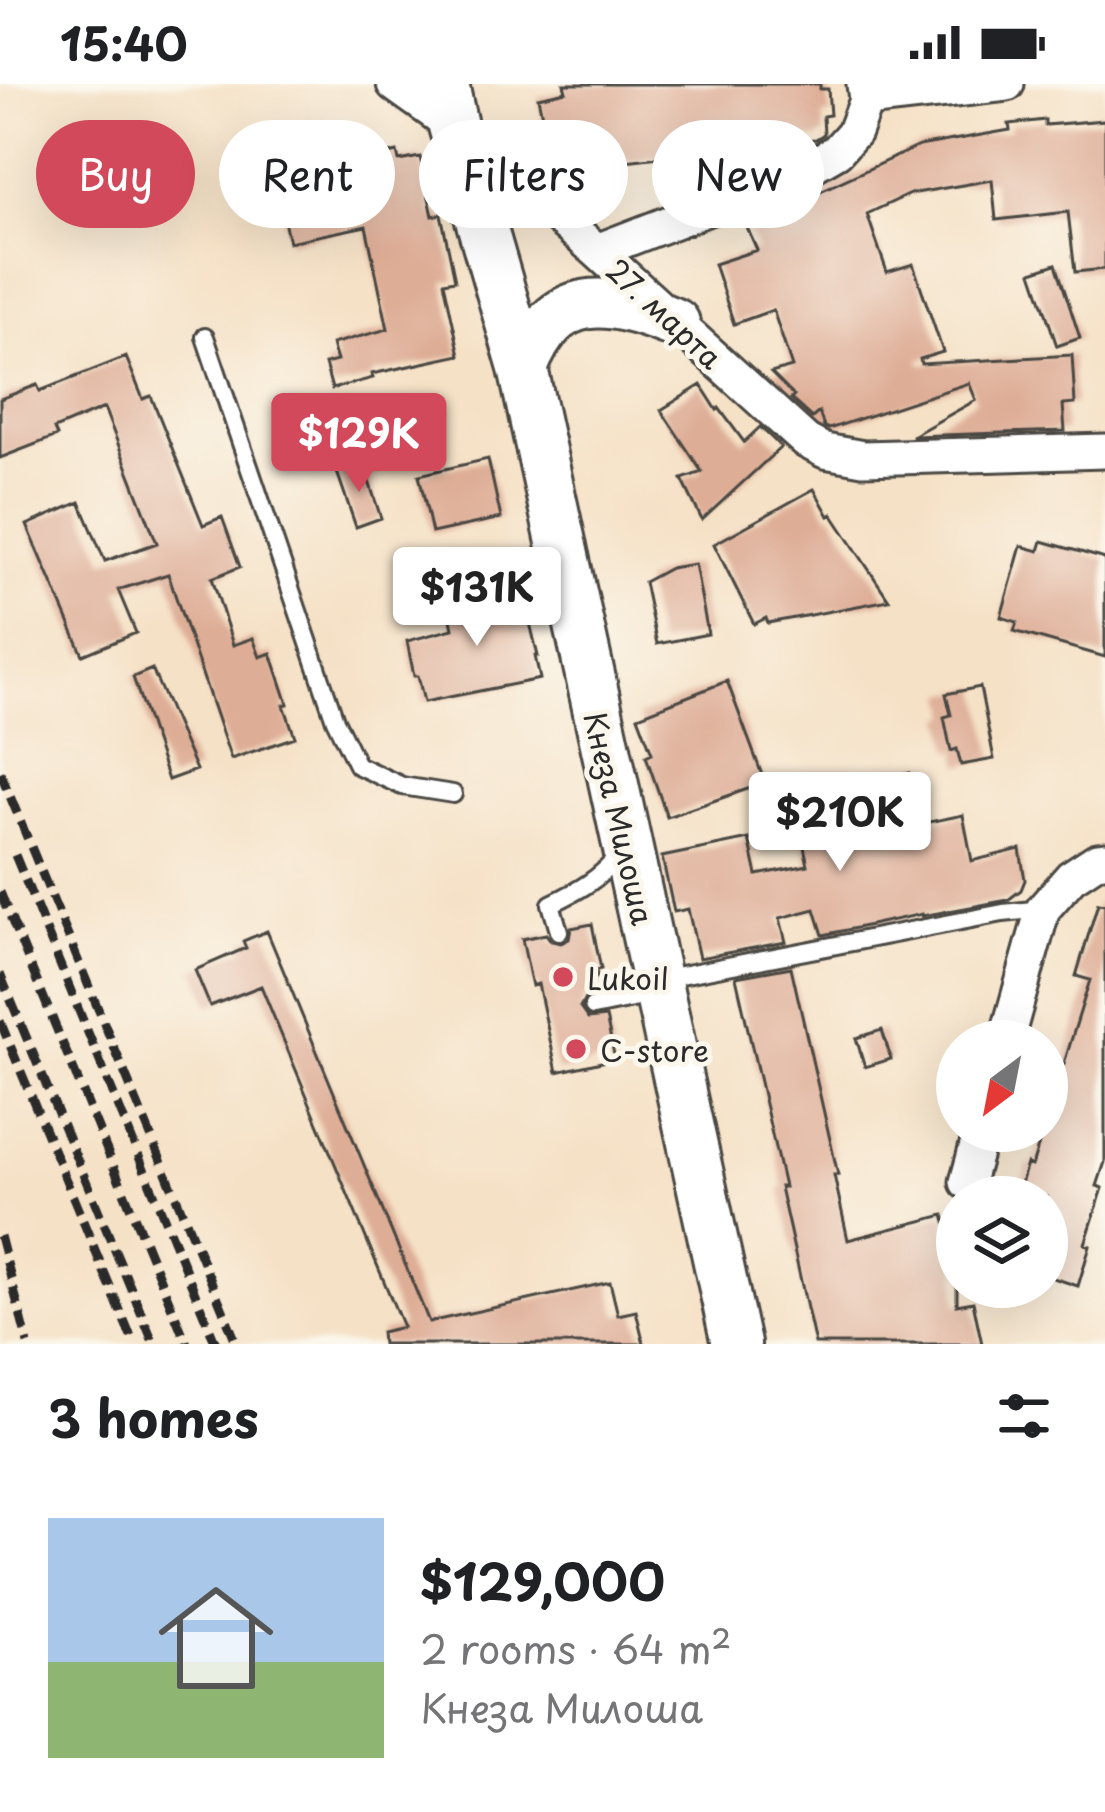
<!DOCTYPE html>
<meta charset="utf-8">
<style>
:root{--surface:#fff;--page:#f6f6f6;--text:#202124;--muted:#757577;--accent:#d1495b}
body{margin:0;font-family:"Playpen Sans",sans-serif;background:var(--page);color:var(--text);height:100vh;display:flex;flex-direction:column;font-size:45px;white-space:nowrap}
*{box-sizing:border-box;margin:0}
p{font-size:39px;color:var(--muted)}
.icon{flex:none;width:66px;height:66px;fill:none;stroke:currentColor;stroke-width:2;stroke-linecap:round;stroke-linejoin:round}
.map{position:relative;height:1260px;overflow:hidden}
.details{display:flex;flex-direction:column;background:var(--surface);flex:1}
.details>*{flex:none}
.banner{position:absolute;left:36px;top:36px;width:1035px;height:108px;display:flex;gap:24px}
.needle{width:78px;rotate:212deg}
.tools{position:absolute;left:936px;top:936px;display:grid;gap:24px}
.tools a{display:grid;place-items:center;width:132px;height:132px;border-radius:50%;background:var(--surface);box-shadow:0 12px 48px #0002;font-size:60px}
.price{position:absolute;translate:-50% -102px;padding:0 27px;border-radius:12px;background:#fff;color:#222;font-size:39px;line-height:78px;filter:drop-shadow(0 3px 6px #0008)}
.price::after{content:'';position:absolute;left:50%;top:72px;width:36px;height:27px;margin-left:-18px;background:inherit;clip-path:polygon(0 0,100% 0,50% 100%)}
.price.current{background:var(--accent);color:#fff}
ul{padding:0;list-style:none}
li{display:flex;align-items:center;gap:36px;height:300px;padding:0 48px}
li span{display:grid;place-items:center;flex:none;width:336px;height:240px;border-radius:0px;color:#555}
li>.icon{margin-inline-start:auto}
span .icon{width:144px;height:144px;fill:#fffc;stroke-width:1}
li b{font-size:51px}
h2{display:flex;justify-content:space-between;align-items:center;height:144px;padding:0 48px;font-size:51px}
.chip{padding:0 42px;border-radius:54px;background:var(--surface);box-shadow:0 12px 48px #0002;font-size:42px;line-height:108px}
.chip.current{background:var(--accent);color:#fff}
.status{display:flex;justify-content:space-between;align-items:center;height:84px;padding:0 60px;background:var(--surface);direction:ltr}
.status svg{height:33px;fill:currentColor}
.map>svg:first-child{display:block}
</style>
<div class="status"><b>15:40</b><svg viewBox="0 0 49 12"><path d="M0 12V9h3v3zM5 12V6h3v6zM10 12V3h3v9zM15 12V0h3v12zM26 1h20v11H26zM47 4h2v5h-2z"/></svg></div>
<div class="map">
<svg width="1105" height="1260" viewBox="0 0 1105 1260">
<rect width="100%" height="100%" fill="#fbf7ec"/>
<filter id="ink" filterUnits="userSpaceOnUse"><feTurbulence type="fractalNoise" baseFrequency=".00833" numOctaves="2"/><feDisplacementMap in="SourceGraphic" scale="24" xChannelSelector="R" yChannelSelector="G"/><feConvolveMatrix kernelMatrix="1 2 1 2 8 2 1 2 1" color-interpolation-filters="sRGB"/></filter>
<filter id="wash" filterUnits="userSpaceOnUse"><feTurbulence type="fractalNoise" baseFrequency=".004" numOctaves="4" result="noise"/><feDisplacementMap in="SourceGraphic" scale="48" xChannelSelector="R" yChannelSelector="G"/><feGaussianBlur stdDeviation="2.7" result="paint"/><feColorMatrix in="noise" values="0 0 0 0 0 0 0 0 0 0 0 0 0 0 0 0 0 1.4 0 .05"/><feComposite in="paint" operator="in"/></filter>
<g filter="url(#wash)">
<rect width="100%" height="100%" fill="#f5e1c6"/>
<g id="blocks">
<path fill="#dead96" d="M564 0H820V5H828L830 31 823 32 824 50 816 55 774 58 773 51 710 57V60L702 61 703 68 599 80 601 88 560 97 556 80H552L538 13 566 7Z
M1045 36V41L1105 36V185L1075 188 1068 128 996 136 992 96 910 110 867 130 887 188 913 180 943 268 920 275 921 280 1072 271 1075 320 1063 321 1065 347 912 352 976 316 969 299 829 345 824 343 819 328 812 334 791 315 794 312 771 289 792 283 773 226 734 240 714 180 757 166 746 141 919 62 1010 46 1009 40Z
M397 68 399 77 420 73 433 132 441 130 455 196 444 198 460 271 372 290 373 294 332 305 325 280 337 277 332 260 388 245 366 142 289 158 278 111 344 97 340 81Z
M1056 180 1080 254 1057 262 1032 188Z
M126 273 143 315 151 312 203 441 222 433 240 483 212 494 233 561 253 554 260 573 271 569 288 620 284 621 295 653 231 675 168 490 118 506 136 549 83 571 27 441 80 418 105 477 157 459 104 324 54 345 57 352 0 374V315L37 301 40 307Z
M701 301 717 326 719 324 744 358 760 343 781 363 702 436 682 395 702 388 661 326Z
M488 375 501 434 432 449 419 391Z
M363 379 381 434 356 443 337 388Z
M814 405 829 432 832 430 889 516 768 539 766 534 754 540 714 460Z
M1042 457 1105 475V573L1014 547 1017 538 1001 533 1021 462 1039 467Z
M695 480 708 550 657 560 644 498 670 484Z
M522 506 538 572H535L540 595 424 618 418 592H414L407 557 453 545 448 521Z
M152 585 196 686 168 696 133 593Z
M727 597 765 699 667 733 646 672 652 669 638 632Z
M980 603 994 675 961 681 957 665 951 667 944 633 951 631 946 610Z
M909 689 920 740 963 731 972 777 1020 765 1025 796 1021 806 1008 816 922 832V830L823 851 815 825 780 834 786 858 699 874 688 825 674 828 662 773 749 755 757 791 808 781 797 730 867 715 864 699Z
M1098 819 1105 820V1078L1097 1102 1103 1104 1085 1160 1090 1162 1078 1202 1047 1192V1113H1017L1027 1080 1032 1082 1043 1047H1047V1034L1090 896 1076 892Z
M592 840 601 885 596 886 600 908 586 913 580 924 588 935 606 933 615 975 557 988 538 900 532 902 522 855 546 850 551 857 561 859 569 855 571 844Z
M267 847 429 1238 610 1198 618 1231 636 1227 644 1260H382L381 1248 403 1243 261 902 210 922 195 886 246 864 243 857Z
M791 883 838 1091H834L848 1156 944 1131 957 1179V1221L973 1218 982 1260H815L780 1103H784L736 893Z
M882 946 891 975 865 983 856 954Z"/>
</g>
</g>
<g filter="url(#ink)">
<use href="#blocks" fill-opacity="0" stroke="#494642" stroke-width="3"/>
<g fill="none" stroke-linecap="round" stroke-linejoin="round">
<g stroke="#494642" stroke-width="22">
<path id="service" d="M205 253 335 636 357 681 402 702 453 710
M559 847 551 820C578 807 600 795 619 771
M660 895 1003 829 1043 825
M593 923 657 910"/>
</g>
<g stroke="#494642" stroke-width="39">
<path id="minor" d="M394 0 453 42 597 167 806 357 825 367 863 374 1105 367
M866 16 1007 0
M597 167 799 89 837 67 854 48 866 16 864 0
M1006 957 1043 825 1071 793 1097 776 1105 775
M967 1098 981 1047"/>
</g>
<g stroke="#494642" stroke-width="54">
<path id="secondary" d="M444 0 453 42 523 284 736 1260
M523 284C555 202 607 212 675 239"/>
</g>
<use href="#service" stroke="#fff" stroke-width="16"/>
<use href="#minor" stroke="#fff" stroke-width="33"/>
<use href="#secondary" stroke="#fff" stroke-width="48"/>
<path stroke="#2b2b2b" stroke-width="9" stroke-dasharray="18 9" stroke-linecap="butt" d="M0 688 237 1260
M15 771 216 1260
M0 808 187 1260
M0 890 154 1260
M0 937 134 1260
M0 1152 28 1260"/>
</g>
</g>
<g fill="#d1495b" stroke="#fbf7ec" stroke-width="4.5">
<circle cx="563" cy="893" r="12"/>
<circle cx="576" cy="965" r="12"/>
</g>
<g text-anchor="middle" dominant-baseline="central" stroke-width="10" stroke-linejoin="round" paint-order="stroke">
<g font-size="30" fill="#2b2b2b" stroke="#fbf7ec">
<text transform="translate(665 229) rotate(43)">27. марта</text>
<text transform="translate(620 734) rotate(77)">Кнеза Милоша</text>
</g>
<g font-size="30" fill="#2b2b2b" stroke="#fbf7ec" text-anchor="start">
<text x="587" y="893">Lukoil</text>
<text x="600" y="965">C-store</text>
</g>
</g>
</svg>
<div class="tools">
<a><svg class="needle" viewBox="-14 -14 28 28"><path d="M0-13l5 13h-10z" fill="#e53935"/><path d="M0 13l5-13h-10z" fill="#757577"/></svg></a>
<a><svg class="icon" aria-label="layers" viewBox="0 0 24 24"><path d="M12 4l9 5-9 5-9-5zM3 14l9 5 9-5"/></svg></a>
</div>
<b class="price current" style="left:359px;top:411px">$129K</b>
<b class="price" style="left:477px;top:565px">$131K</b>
<b class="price" style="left:840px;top:790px">$210K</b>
<div class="banner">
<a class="chip current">Buy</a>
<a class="chip">Rent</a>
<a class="chip">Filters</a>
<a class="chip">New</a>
</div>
</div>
<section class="details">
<h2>3 homes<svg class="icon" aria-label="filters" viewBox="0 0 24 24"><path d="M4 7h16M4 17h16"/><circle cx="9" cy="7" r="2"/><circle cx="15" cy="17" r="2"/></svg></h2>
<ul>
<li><span style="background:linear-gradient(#a9c7e8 60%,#8fb573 0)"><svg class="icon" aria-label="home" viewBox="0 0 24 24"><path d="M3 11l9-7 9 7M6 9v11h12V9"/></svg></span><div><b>$129,000</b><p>2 rooms · 64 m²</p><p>Кнеза Милоша</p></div></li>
</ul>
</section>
